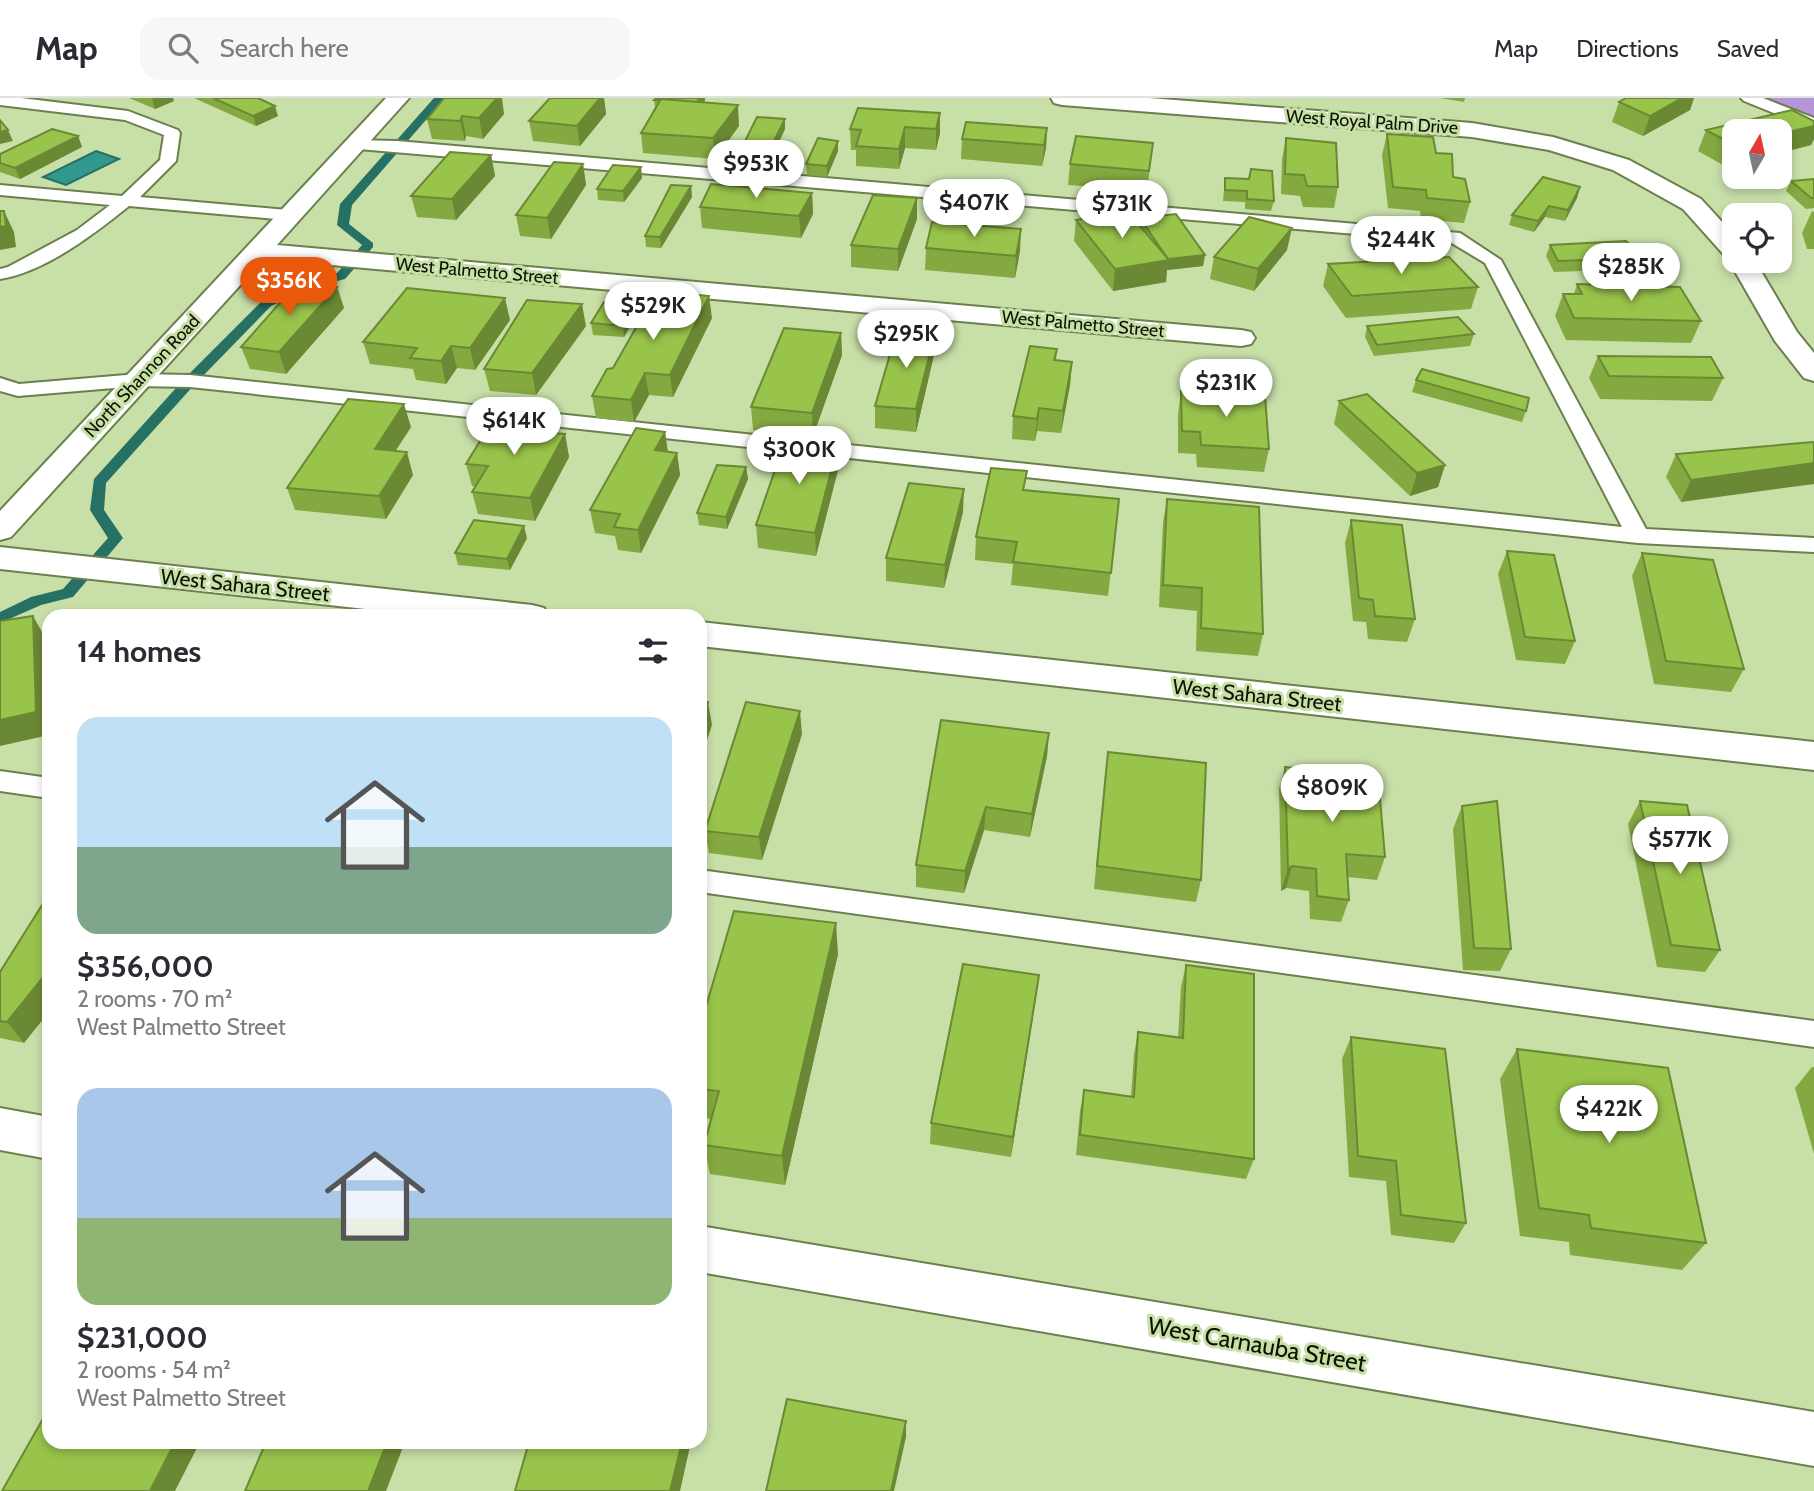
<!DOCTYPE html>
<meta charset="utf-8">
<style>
:root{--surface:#fff;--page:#f7f7f7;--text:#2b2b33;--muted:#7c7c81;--line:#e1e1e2;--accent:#ea580c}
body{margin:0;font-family:Cabin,sans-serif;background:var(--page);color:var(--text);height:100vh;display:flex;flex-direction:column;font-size:26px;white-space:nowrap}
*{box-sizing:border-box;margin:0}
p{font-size:23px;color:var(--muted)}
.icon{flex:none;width:38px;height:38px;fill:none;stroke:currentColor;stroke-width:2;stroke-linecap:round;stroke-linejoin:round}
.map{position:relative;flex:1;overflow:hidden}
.details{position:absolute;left:42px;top:511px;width:665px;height:840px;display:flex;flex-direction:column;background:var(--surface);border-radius:21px;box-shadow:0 4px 10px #0003}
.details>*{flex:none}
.needle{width:46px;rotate:9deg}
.tools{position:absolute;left:1722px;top:21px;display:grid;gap:14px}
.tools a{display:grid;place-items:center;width:70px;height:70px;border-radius:14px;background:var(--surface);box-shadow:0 4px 10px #0003;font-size:35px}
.price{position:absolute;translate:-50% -60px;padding:0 16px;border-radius:24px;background:#fff;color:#222;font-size:23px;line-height:46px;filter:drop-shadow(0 2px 4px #0008)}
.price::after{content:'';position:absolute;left:50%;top:42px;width:21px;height:16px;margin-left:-10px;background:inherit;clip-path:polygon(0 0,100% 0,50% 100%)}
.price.current{background:var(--accent);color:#fff}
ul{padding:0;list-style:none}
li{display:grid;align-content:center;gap:14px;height:371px;padding:0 35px}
li span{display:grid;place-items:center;height:217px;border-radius:21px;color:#555}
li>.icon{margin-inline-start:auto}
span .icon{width:126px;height:126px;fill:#fffc;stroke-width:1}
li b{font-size:30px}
h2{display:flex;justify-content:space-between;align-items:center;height:84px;padding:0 35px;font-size:30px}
header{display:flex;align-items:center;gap:42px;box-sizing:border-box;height:98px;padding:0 35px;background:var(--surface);border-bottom:2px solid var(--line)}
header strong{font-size:33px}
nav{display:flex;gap:38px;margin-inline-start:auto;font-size:24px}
.search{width:490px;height:63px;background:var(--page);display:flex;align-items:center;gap:18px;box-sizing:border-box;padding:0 24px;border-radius:21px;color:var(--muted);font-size:26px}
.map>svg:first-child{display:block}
</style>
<header>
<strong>Map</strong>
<div class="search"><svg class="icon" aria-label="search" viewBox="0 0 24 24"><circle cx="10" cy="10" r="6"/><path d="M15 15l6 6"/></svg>Search here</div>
<nav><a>Map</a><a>Directions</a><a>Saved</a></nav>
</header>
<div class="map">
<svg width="1814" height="1393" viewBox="0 0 1814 1393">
<rect width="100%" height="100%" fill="#c8dfa8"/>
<path fill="#b694d9" d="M1760 0H1814V21Z"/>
<path fill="#31988f" stroke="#267064" stroke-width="2" d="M96 53 119 61 66 87 43 79Z"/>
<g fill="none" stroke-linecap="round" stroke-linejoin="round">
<path fill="#267064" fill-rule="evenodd" d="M434 0H445L352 107 349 126 373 145V149L345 181 311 190 271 208 195 286 106 385 104 412 123 440 73 499 41 507 0 525V514L31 499 63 491 108 440 90 412 94 381 185 280 263 202 303 184 337 175 362 147 337 127 340 106Z"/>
<g stroke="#6b804c" stroke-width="4">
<path id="service" d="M0 0H21L128 13 178 32 180 35 176 63 140 99 287 112 296 117 287 122 129 108C94 136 45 174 0 181V171L8 169 77 132 110 107 0 97V87L122 98 160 62 164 37 125 22 0 7Z
M1741 0H1763L1814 20V31L1744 3Z
M353 42 397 43 1460 135 1501 162 1646 431 1814 440V454L1638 445 190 289 138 288 18 298 0 293V280L19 286 138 276 190 277 1622 429 1485 165 1450 144 347 50 345 47Z
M0 673 49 680V700L0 693Z
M700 772 1814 923V949L700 794Z"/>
</g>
<g stroke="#6b804c" stroke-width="4">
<path id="minor" d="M386 0H409L277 147 1241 232 1251 234 1255 240 1251 246 1241 248 264 161 11 439 0 442V413Z
M1051 0H1149L1472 25 1553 39 1629 62 1701 101 1734 137V163H1755L1797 234 1814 255V283L1804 280 1775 243 1729 163 1732 159 1725 158 1683 111 1613 72 1549 52 1472 39 1062 7 1054 5Z
M0 449 532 507 544 510 549 518H429L0 471Z
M700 524 1814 644V672L700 548Z
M0 1010 49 1019V1061L0 1052Z
M700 1128 1814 1314V1368L700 1174Z"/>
</g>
<use href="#service" fill="#fff" fill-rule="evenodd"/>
<use href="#minor" fill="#fff" fill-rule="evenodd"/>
</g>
<path fill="#84a940" d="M129 0H173L174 3 155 11Z
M194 0H258L278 18 256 28Z
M600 0H604L606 16 580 48 533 43 529 23Z
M1440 0H1465L1464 4Z
M1626 0H1694L1690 12 1643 38 1612 24 1619 4Z
M501 1 504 16 483 41 466 38 465 43 432 41 427 21Z
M654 2H705L704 4 739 28 715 61 643 55 641 35 655 9Z
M1792 12 1814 23V41L1811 47 1780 55V33H1734V66L1725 68 1698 53 1706 32Z
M940 15V35L936 52 905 50 899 71 856 68V52H851L850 31Z
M785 21V31L768 67 740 65 739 55Z
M1047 30 1046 50 1042 68 961 61 962 41Z
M1387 36 1436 55 1470 104 1464 125 1421 121 1420 113 1388 110 1382 57Z
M78 38 82 49 20 81 0 74V56Z
M1286 40 1338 89 1334 110 1303 109 1300 98 1281 96 1282 61Z
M1153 45 1147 93 1068 87 1070 66Z
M838 53 827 79 807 77 806 66Z
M491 57 495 78 456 122 417 119 411 98Z
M583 66 586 87 551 141 520 138 516 117Z
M641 69 642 80 624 104 598 102 597 91Z
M1225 80 1274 103 1271 113 1245 111V104L1223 103Z
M1814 81V110L1806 111 1786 93 1791 83Z
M691 88 692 99 661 150 646 149 645 138Z
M1580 89 1577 100 1565 123 1545 119 1534 134 1509 127 1512 117Z
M812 95 813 116 801 140 702 130 700 109Z
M1812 113 1814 114V151H1807L1802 135Z
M1140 120 1205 157 1203 168 1167 172 1166 184 1113 193 1074 143 1076 122 1139 128Z
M917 121 898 173 851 169V147Z
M1550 147 1642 160 1638 171 1554 174 1546 158Z
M926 150 1020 153 1015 180 925 172Z
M1287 152 1254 193 1210 181 1214 159Z
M1328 166 1478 189 1471 211 1346 220 1323 188Z
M1577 186 1701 223 1691 245 1566 242 1555 218 1563 196H1574Z
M337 189 344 210 286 276 250 271 241 249Z
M636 217 712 220 673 299 649 297 634 324 596 320 592 298 613 270 637 228 635 219 624 239 593 237 591 225Z
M510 222 475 272 457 270 446 286 416 282 413 271 370 266 363 244Z
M586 228 536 297 490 293 484 271Z
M1367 228 1474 236 1470 248 1374 258 1365 239Z
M841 235 842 257 813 338 753 332 751 309Z
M1057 251 1056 262 1072 264 1070 287 1061 335 1037 333 1035 343 1012 341 1013 318Z
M934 257 916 334 875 330V308Z
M1598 258 1723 280 1712 303 1600 301 1589 280Z
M1416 282 1526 313 1522 324 1412 294Z
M1181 293 1269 351 1264 374 1197 369 1196 356 1178 355V316Z
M1339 303 1445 367 1438 389 1410 398 1334 326Z
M411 329 395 353 413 377 386 421 295 412 287 390Z
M665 334 668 354 677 355 680 377 641 455 618 452 615 438 595 435 590 412Z
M556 335 565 336 569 359 535 423 478 416 472 394 475 389 472 388 466 366Z
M1813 344 1681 404 1666 379 1676 356Z
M839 368 816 458 758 450 756 427Z
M746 369 748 381 727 431 699 427 697 415Z
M1025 392 1119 401 1108 498 1011 487 1013 466 975 462 976 439Z
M1167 401 1263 536 1258 558 1196 553 1197 513 1159 509 1163 424Z
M963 414 944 490 886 483V460Z
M1351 422 1415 521 1407 544 1368 541 1366 524 1353 523 1345 445Z
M527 440 510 472 458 467 455 455Z
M1507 453 1575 543 1565 566 1516 562 1498 476Z
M1642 455 1744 571 1731 594 1654 586 1632 478Z
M1049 635 1047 658 1030 739 984 732 964 795 916 789V767Z
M802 636 762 762 709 755 705 733Z
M1108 654 1201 782 1196 804 1094 791 1105 677Z
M1285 669 1385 759 1377 782 1348 779 1349 802 1341 824 1310 821 1309 793 1286 790 1281 793 1279 691Z
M1640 703 1720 852 1705 874 1657 869 1628 726Z
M1462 708 1511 851 1500 873 1463 872 1453 731Z
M838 856 785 1087 710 1076 704 1047 711 1021 700 1019V929Z
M1186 867 1254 1061 1246 1081 1076 1057 1080 1013 1084 992 1131 999 1134 956 1138 934 1178 940 1181 889Z
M0 874 24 945 0 940Z
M1039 877 1036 899 1011 1059 930 1046 931 1025Z
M1351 939 1466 1125 1454 1145 1391 1137 1386 1083 1349 1079 1342 961Z
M1517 951 1706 1145 1682 1172 1570 1157 1569 1144 1520 1138 1500 981Z
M1812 969H1814V1056L1795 990Z"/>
<path fill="#6b8934" d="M153 0H173L174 3 155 11 152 1Z
M485 0H502L504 16 483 41 479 20Z
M600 0H604L606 16 580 48 577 28Z
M699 0H705V2L698 15 696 5Z
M1682 0H1694L1690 12 1643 38 1650 18Z
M738 7 739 28 715 61 713 40Z
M275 8 278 18 256 28 253 18Z
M940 15V35L936 52V31Z
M462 18 466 38 465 43 460 23Z
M785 21V31L768 67 767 57Z
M1814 28V41L1811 47 1780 55V36Z
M905 29V50L899 71V51Z
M1047 30 1046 50 1042 68 1044 47Z
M8 32 13 43 0 46V34Z
M78 38 82 49 20 81 15 70Z
M838 43V53L827 79V68Z
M1734 47V66L1725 68Z
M491 57 495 78 456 122 452 101Z
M583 66 586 87 551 141 547 120Z
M641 69 642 80 624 104 623 93Z
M691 88 692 99 661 150 660 139Z
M1580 89 1577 100 1565 123 1568 112Z
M812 95 813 116 801 140 799 118Z
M917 100V121L898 173V151Z
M1549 108 1545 119 1534 134 1538 123Z
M4 113 14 134 16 149 0 152V129Z
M1292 130 1287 152 1254 193 1258 171Z
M1021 131 1020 153 1015 180 1016 158Z
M1205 157 1203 168 1167 172 1166 184 1113 193 1115 171 1168 161Z
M337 189 344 210 286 276 279 254Z
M709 198 712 220 673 299 670 277Z
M505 200 510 222 475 272 470 250Z
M582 206 586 228 536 297 532 275Z
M634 207 636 219 624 239 623 228Z
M841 235 842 257 813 338 812 315Z
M935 235 934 257 916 334V311Z
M451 248 457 270 446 286 441 263Z
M1072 264 1070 287 1061 335 1063 313Z
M645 275 649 297 634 324 631 302Z
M404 306 411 329 382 374 375 351Z
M1039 310 1037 333 1035 343 1037 321Z
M555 326 559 347 565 336 569 359 535 423 530 400 550 335Z
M665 334 668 356 655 352Z
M838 346 839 368 816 458 815 435Z
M407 354 413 377 386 421 379 398Z
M677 355 680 377 641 455 638 432Z
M1814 365V386L1681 404 1691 382Z
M1445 367 1438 389 1410 398 1417 375Z
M746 369 748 381 727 431 726 419Z
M964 391 963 414 944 490 945 467Z
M524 428 527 440 510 472 507 461Z
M33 518 46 541 49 637 0 648V622Z
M708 604 712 627 700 663V630Z
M800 613 802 636 762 762 759 739Z
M1049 635 1047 658 1030 739 1032 716Z
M986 709 984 732 964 795 965 773Z
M1292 768 1286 790 1281 793 1288 771Z
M836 825 838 856 785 1087 782 1058Z
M49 872V914L24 945 7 924Z
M1039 877 1036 899 1011 1059 1013 1039Z
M906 1323V1339L894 1393H891Z
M175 1344H200L175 1393H150Z
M387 1344H405L386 1393H368Z
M682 1344H691L680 1393H670Z"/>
<path fill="#99c44b" stroke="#6b8934" stroke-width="2" d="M213 0H258L275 8 253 18Z
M444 0H497L479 20 462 18 460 23 427 21Z
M550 0H600L577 28 529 23Z
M656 0H699L697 4 661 1 659 2H654Z
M1626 0H1682L1650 18 1619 4Z
M661 1 738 7 713 40 641 35Z
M858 10 940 15 936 31 905 29 899 51 856 48 861 32 850 31Z
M1792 12 1814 23V28L1780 36V33H1734V47L1706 32Z
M757 19 785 21 767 57 739 55Z
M0 22 8 32 0 34Z
M966 24 1047 30 1044 47 962 41Z
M52 31 78 38 15 70 0 65V56Z
M1387 36 1433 39 1436 55 1452 56 1453 79 1465 81 1470 104 1427 100 1426 92 1393 89Z
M1076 38 1153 45 1149 73 1070 66Z
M818 40 838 43 827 68 806 66Z
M1286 40 1336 45 1338 89 1307 88 1304 77 1285 76Z
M450 54 491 57 452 101 411 98Z
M554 64 583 66 547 120 516 117Z
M613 67 641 69 623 93 597 91Z
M1251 71 1272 73 1274 103 1247 101V93L1225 92V80L1249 81Z
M1543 79 1580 89 1568 112 1549 108 1538 123 1512 117Z
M1814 81V100H1811L1791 83Z
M711 86 812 95 799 118 700 109Z
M671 87 691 88 660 139 645 138Z
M873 97 917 100 898 151 851 147Z
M0 113H4L6 128 0 129Z
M1128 114 1169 162 1115 171 1076 122Z
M1176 116 1205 157 1168 161 1140 120Z
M1249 119 1292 130 1258 171 1214 159Z
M932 124 1021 131 1016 158 926 150Z
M1626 143 1642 160 1558 163 1550 147Z
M1449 159 1478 189 1352 198 1328 166Z
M299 183 337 189 279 254 241 249Z
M1577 186 1680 189 1701 223 1574 220 1563 196H1582Z
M407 190 505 200 470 250 451 248 441 263 410 260 417 250 363 244Z
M649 192 709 198 670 277 645 275 631 302 592 298 607 271 613 270 642 219 635 218Z
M527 202 582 206 532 275 484 271Z
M604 204 634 207 623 228 591 225Z
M1458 219 1474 236 1377 247 1367 228Z
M784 230 841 235 812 315 751 309Z
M897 232 935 235 916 311 875 308Z
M1030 248 1057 251 1054 262 1072 264 1063 313 1039 310 1037 321 1013 318Z
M1598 258 1711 259 1723 280 1609 278Z
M1422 271 1529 300 1526 313 1416 282Z
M1181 293 1265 298 1269 351 1201 347 1200 334 1182 333Z
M1367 296 1445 367 1417 375 1339 303Z
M348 301 404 306 375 351 407 354 379 398 287 390Z
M494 320 555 326 550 335 565 336 530 400 472 394 488 368 466 366Z
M636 330 665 334 655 352 677 355 638 432 614 429 620 416 590 412Z
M786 340 838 346 815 435 756 427Z
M1813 344 1814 345V365L1691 382 1676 356Z
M717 367 746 369 726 419 697 415Z
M991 370 1027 373 1023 392 1119 401 1111 475 1013 464 1017 444 976 439Z
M909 385 964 391 945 467 886 460Z
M1167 401 1259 409 1263 536 1201 530 1202 490 1163 487Z
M474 422 524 428 507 461 455 455Z
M1351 422 1402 427 1415 521 1375 518 1373 502 1359 500Z
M1507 453 1554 457 1575 543 1525 539Z
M1642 455 1713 462 1744 571 1666 563Z
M33 518 36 614 0 622V523Z
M700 603 708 604 700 630Z
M746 604 800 613 759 739 705 733Z
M941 622 1049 635 1032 716 986 709 965 773 916 767Z
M1108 654 1206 665 1201 782 1097 768Z
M1285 669 1378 678 1385 759 1346 756 1349 802 1317 798 1316 771 1292 768 1288 771Z
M1497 703 1511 851 1474 850 1462 708Z
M1640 703 1687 707 1720 852 1671 847Z
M49 796V872L7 924 0 923V874Z
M734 813 836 825 782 1058 704 1047 719 993 700 991V929Z
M963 866 1039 877 1013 1039 931 1025Z
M1186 867 1254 876V1061L1080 1037 1084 992 1134 999 1138 934 1183 940Z
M1351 939 1445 951 1466 1125 1401 1117 1396 1063 1358 1058Z
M1517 951 1668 970 1706 1145 1591 1130 1589 1117 1539 1110Z
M787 1301 906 1323 891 1393H766Z
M49 1310V1344H175L150 1393H2Z
M266 1344H387L368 1393H245Z
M529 1344H682L670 1393H515Z"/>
<g text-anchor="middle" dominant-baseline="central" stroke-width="6" stroke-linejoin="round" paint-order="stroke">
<g font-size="18" fill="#0b1301" stroke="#c8dfa8">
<text transform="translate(1372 24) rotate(4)">West Royal Palm Drive</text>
<text transform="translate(477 173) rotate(5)">West Palmetto Street</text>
<text transform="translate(1083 226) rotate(5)">West Palmetto Street</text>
<text transform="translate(142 278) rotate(-47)">North Shannon Road</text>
</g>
<g font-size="21" fill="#0b1301" stroke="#c8dfa8">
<text transform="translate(245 487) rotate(6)">West Sahara Street</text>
<text transform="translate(1257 597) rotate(6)">West Sahara Street</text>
</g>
<g font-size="24" fill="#0b1301" stroke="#c8dfa8">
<text transform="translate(1257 1246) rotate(10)">West Carnauba Street</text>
</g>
</g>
</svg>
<div class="tools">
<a><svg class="needle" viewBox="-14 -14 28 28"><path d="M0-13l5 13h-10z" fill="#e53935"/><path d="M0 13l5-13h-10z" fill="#7c7c81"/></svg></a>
<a><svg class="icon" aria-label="locate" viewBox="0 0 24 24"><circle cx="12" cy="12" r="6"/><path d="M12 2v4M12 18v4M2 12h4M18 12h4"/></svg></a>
</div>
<b class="price" style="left:756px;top:102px">$953K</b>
<b class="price" style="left:974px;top:141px">$407K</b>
<b class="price" style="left:1122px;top:142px">$731K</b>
<b class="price" style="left:1401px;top:178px">$244K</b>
<b class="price" style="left:1631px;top:205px">$285K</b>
<b class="price current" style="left:289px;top:219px">$356K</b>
<b class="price" style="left:653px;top:244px">$529K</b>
<b class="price" style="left:906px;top:272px">$295K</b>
<b class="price" style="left:1226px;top:321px">$231K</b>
<b class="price" style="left:514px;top:359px">$614K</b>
<b class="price" style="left:799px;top:388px">$300K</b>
<b class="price" style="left:1332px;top:726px">$809K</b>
<b class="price" style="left:1680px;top:778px">$577K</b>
<b class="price" style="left:1609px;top:1047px">$422K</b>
<section class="details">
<h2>14 homes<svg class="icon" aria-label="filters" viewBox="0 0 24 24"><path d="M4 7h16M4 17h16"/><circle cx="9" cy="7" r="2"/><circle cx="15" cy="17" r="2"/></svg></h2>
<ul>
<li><span style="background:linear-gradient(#bfe0f5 60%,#7fa58c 0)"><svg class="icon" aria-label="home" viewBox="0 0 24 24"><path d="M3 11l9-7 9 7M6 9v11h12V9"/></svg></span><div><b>$356,000</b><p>2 rooms · 70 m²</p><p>West Palmetto Street</p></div></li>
<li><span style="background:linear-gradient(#a9c7e8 60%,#8fb573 0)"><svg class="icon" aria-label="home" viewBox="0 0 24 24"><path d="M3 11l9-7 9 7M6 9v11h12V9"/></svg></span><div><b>$231,000</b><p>2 rooms · 54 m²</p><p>West Palmetto Street</p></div></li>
</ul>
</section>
</div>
